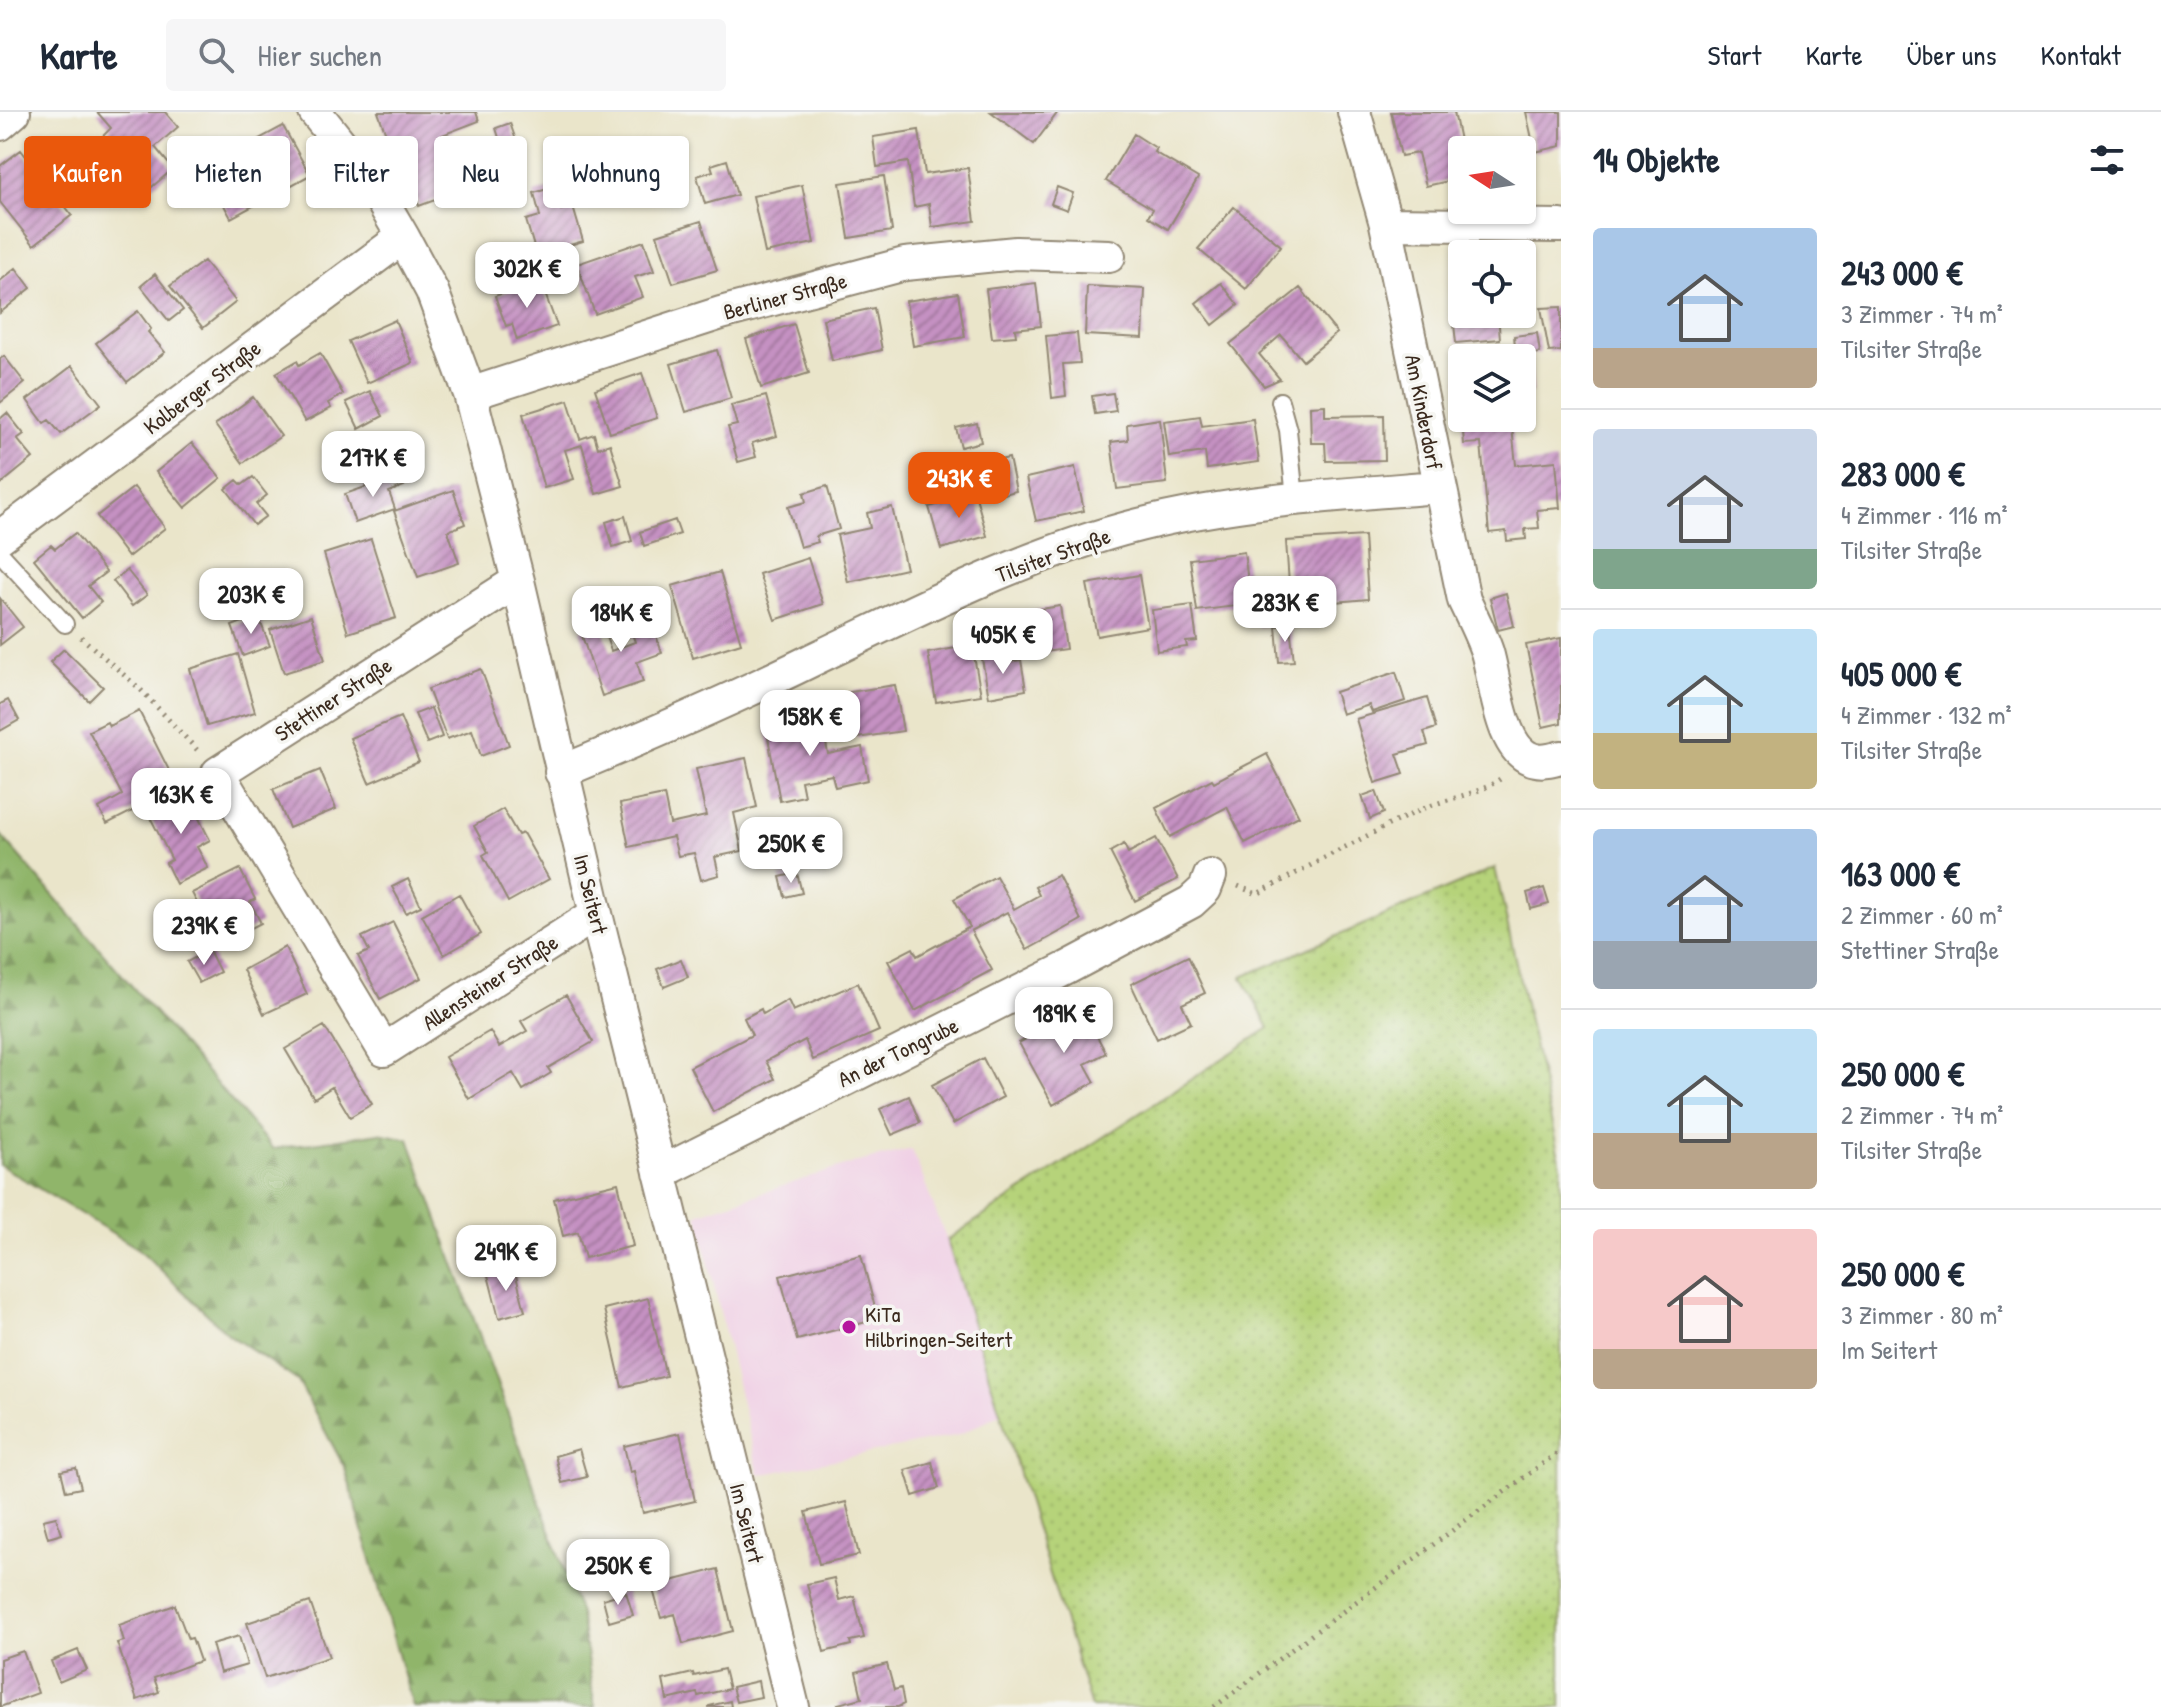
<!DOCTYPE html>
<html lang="de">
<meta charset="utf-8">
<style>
:root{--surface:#fff;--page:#f6f6f7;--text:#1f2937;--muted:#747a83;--line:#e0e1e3;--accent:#ea580c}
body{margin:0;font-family:"Patrick Hand",sans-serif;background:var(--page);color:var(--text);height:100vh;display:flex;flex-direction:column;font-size:30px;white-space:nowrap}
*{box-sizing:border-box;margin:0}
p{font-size:26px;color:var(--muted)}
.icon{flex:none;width:44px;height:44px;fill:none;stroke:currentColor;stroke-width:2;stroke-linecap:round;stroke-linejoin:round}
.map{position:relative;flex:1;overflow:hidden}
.details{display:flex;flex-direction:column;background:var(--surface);width:600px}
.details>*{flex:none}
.hud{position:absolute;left:24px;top:24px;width:760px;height:72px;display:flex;gap:16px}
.needle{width:52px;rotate:282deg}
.buttons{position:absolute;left:1448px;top:24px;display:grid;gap:16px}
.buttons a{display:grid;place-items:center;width:88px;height:88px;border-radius:8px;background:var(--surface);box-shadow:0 2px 6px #0004;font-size:40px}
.price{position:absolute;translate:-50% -68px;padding:0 18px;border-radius:16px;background:#fff;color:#222;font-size:26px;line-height:52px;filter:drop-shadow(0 2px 4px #0008)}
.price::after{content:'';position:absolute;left:50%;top:48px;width:24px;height:18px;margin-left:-12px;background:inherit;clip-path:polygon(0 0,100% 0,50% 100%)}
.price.active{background:var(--accent);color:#fff}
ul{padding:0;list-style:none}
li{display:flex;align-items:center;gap:24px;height:200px;padding:0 32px}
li+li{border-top:2px solid var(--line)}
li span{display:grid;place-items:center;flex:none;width:224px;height:160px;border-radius:8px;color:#555}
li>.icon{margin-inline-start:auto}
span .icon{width:96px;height:96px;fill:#fffc;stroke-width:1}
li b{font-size:34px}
h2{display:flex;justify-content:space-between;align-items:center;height:96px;padding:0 32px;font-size:34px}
.chip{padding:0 28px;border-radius:8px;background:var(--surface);box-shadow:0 2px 6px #0004;font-size:28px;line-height:72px}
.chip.active{background:var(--accent);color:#fff}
header{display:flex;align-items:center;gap:48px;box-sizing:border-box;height:112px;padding:0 40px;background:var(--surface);border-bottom:2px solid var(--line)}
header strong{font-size:38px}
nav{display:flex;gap:44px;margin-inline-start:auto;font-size:28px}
.search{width:560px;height:72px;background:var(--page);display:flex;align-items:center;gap:20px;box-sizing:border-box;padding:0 28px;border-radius:8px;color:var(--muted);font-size:30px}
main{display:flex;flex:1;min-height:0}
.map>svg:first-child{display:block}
</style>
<header>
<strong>Karte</strong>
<div class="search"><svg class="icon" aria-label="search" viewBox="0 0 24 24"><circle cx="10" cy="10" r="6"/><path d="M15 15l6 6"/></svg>Hier suchen</div>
<nav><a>Start</a><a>Karte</a><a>Über uns</a><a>Kontakt</a></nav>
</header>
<main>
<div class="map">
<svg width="1561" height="1595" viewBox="0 0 1561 1595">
<defs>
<pattern id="grass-dots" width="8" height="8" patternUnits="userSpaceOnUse" patternTransform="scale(2)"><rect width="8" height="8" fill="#b6d37a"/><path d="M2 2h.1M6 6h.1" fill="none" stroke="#9db569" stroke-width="1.8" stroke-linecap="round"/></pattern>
<pattern id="forest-firs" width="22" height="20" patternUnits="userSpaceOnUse" patternTransform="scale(2)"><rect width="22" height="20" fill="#90b56a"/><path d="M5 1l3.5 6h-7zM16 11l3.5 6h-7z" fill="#779357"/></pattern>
<pattern id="building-hatch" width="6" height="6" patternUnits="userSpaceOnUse" patternTransform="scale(2)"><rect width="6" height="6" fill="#c591c2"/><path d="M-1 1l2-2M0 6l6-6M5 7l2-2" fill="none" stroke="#a1779d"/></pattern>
</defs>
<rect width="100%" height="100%" fill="#f6f6f2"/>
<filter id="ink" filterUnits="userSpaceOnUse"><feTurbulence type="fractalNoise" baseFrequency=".0125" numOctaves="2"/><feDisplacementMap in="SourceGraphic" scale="16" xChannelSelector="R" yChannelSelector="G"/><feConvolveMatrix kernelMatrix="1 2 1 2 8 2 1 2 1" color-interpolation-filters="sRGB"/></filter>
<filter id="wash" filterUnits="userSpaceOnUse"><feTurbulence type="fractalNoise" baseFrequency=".006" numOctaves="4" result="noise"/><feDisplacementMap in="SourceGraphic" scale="32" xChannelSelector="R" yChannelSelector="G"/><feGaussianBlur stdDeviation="1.8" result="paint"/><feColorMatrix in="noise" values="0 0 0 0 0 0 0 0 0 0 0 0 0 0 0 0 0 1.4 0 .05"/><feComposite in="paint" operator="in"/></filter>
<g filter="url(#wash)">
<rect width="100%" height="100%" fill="#eae5ca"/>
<path fill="#f0d0e5" d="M912 1037 947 1129 1001 1301 959 1323 759 1363 697 1102 854 1051Z"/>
<path fill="url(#grass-dots)" stroke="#787e4c" stroke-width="2" d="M1495 756 1561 1054V1595H1091L947 1128 1269 916 1242 865Z"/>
<path fill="url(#forest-firs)" stroke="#667044" stroke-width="2" d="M0 722 273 1037 379 1021 409 1027 580 1502 595 1595H413L345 1356 298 1269 228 1222 139 1137 0 1053Z"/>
<g id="blocks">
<path fill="url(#building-hatch)" d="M97 0H165L178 15 155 35 173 57 147 79 102 25 111 16Z
M378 0H476L479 9 442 23 446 34 438 37 454 81 419 94 399 39 393 41Z
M991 0H1058L1034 32Z
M1391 0H1454L1462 38V66L1426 74 1418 41 1401 44Z
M1526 0H1561V34L1535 40Z
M510 11 518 34 503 39 496 16Z
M283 14 310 63 231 106 204 57Z
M919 18 925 62 968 56 975 109 932 115 929 92 914 95 908 50 877 55 873 25Z
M1134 22 1156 36 1154 40 1198 66 1168 117 1148 105 1153 97 1106 69Z
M21 38 72 103 34 133 0 90V54Z
M727 48 737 83 705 92 697 64 713 59 711 53Z
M884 64 892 119 849 126 840 71Z
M802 73 814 131 765 141 753 84Z
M554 75 561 98 573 95 583 129 570 133 573 146 540 155 526 108 540 104 534 81Z
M1057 75 1073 81 1067 98 1051 92Z
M1234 95 1281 134 1246 177 1198 137Z
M701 109 717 158 673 171 657 123Z
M644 129 654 159 635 165 643 185 595 202 577 152Z
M204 149 236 190 203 216 170 174Z
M16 156 31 176 0 201V169Z
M155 162 183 198 169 209 141 174Z
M540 168 557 214 517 228 512 212 506 214 495 184Z
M1036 171 1041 214 1015 217 1016 224 992 226 986 177Z
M1221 171 1238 193 1213 213 1196 191Z
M1462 173V202H1498L1500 227 1456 231 1450 175Z
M1087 174 1145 177 1143 226 1085 223Z
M1300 176 1337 221 1303 249 1281 223 1259 242 1280 267 1264 274 1230 232Z
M958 181 965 225 913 234 906 189Z
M1561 195V239L1549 240 1541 196Z
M874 196 882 238 832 249 823 207Z
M138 199 151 217 148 220 165 240 127 270 96 231Z
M395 208 413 251 367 271 348 229Z
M794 212 809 261 761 276 746 227Z
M1077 221 1080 251 1063 252 1066 284 1052 286 1046 224Z
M1537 221 1540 241 1516 244 1514 224Z
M717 238 731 286 686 300 671 252Z
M320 241 343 282 328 291 331 296 305 310 276 261 297 249 299 253Z
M4 244 25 271 0 291V247Z
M72 254 101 292 61 322 49 308 44 311 27 288Z
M1531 257 1533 280 1522 281V258Z
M642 261 657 306 610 321 595 277Z
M1458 264H1462V284H1460Z
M370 279 383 304 359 317 346 290Z
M1113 281 1116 299 1095 302 1092 284Z
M766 284 777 324 752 331 756 345 738 350 728 315 737 313 731 293Z
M253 285 281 324 243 351 215 313Z
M568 288 580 327 594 322 598 336 610 332 623 374 596 382 582 333 565 338 574 367 544 376 523 302Z
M1325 293V304L1384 303 1385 348 1326 349 1325 331H1311L1310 294Z
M7 301 24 322 17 327 33 346 0 373V307Z
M1200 304 1202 314 1253 307 1259 350 1207 357 1205 340 1169 345 1164 309Z
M1462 306H1511L1516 353 1556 349 1560 396 1537 398 1539 416 1525 417 1526 427 1507 429 1506 419 1489 421 1481 331 1464 332Z
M1160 307 1167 371 1117 377 1111 330 1128 328 1127 312Z
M977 311 981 330 961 335 956 316Z
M192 331 221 366 185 396 156 360Z
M1009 346 1016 379 991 385 984 351Z
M1075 355 1084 399 1036 409 1026 366Z
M400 363 404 374 389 380 395 397 355 411 345 382Z
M253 365 267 383 256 392 266 404 254 413 226 377 237 368 242 373Z
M827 374 839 417 816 424 818 430 800 435 788 395 806 390 804 381Z
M973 374 987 424 941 437 929 395 958 387 955 379Z
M134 375 165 416 128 445 97 404Z
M453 378 465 412 448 419 459 451 418 465 394 399Z
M892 395 906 457 848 470 837 423 870 416 867 401Z
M625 404 632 429 613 435 606 410Z
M675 408 680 422 644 434 640 420Z
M75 421 106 460 88 474 101 490 82 506 34 447 51 433 55 437Z
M1364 424 1368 487 1335 490V483L1290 486 1286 429Z
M371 427 396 506 348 521 324 442Z
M1244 440 1251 492 1197 499 1190 447Z
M808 446 823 492 775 508 759 462Z
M127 458 147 483 132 494 113 469Z
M720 460 741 531 693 546 672 474Z
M1139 463 1148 515 1097 524 1087 472Z
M1506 481 1514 514 1498 518 1490 486Z
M0 486 23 515 0 533Z
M1268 488 1271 513 1258 515 1255 490Z
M1192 493 1197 529 1186 530 1187 535 1157 539 1152 498Z
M1060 494 1066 537 1022 543 1016 501Z
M648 500 662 541 637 550 643 570 602 584 580 518 601 511 611 539 635 530 627 507Z
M258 504 270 534 243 544 232 514Z
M311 504 325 548 284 561 270 518Z
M1290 513 1294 549 1279 550 1276 514Z
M1561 526V611L1543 615 1526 533Z
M972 533 981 583 936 590 928 541Z
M64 537 103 575 89 589 50 550Z
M238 542 255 600 207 614 190 557Z
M1003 544 1004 551 1021 548 1026 578 989 585 982 547Z
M481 557 509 633 481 644 472 618 447 627 428 577Z
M1396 560 1405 589 1372 600 1369 593 1342 602 1335 580Z
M895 573 903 619 857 626 850 580Z
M1427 586 1436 616 1424 620 1428 633 1397 642 1404 662 1375 671 1356 607Z
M8 588 19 608 0 619V592Z
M431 596 442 625 427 631 415 602Z
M139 599 178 676 107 712 99 696 122 683 89 619 107 610 109 614Z
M821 604 828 642 862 635 868 668 835 675 832 663 801 669 804 684 780 689 766 615Z
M400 605 419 650 369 671 350 626Z
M1267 642 1299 704 1245 731 1227 695 1170 725 1156 696 1212 667 1214 670Z
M746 646 757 695 734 701 742 739 715 745 719 763 701 768 694 741 678 744 673 725 629 735 620 692 664 683 670 712 706 704 696 657Z
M320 658 336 697 289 716 273 677Z
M185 679 210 728 197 735 208 756 176 772 166 751 172 748 147 699Z
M1376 679 1384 701 1370 707 1362 684Z
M503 697 518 723 523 721 549 767 508 790 483 743 488 740 474 714Z
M1156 726 1178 767 1135 789 1110 740 1124 732 1128 741Z
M240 757 255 787 250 790 261 811 218 833 192 781Z
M797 761 802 781 785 785 780 765Z
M1058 763 1081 808 1027 838 1007 800 971 819 992 858 915 899 888 849 913 836 917 844 970 815 954 787 996 764 1014 797 1039 783 1035 775Z
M408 767 421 794 406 801 392 775Z
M1544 776 1549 792 1531 797 1527 781Z
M459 782 481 822 444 843 422 803Z
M393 810 421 866 380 887 358 844 369 839 362 825Z
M285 835 307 882 264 902 243 858Z
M209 838 220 860 199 871 187 850Z
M1188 844 1205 881 1182 892 1191 911 1157 927 1131 872Z
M681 847 688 865 664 875 657 857Z
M858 871 879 919 813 948 805 928 766 949 775 967 713 1000 690 955 752 923 744 906 761 897 763 902 788 888 793 899Z
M566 883 593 930 548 956 551 961 523 978 513 961 469 987 445 945 490 919 499 935 527 919 521 909Z
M1082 896 1106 941 1085 952 1095 970 1053 993 1019 931Z
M324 914 372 992 350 1005 332 975 314 986 285 937Z
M983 946 1003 985 953 1012 932 973Z
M909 984 920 1011 892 1023 880 997Z
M618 1071 633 1134 585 1146 578 1120 563 1124 554 1087Z
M861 1143 878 1207 797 1228 780 1164Z
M514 1156 525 1199 499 1206 488 1163Z
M648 1186 666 1264 622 1275 604 1197Z
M680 1321 695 1389 643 1401 634 1359 630 1360 624 1334Z
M579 1337 587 1365 562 1371 555 1344Z
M932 1350 939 1376 913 1384 905 1358Z
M76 1356 81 1376 66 1379 61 1359Z
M846 1390 859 1443 819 1452 806 1400Z
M56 1405 62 1422 48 1426 43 1408Z
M718 1457 733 1519 683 1532 675 1502 661 1506 652 1474Z
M834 1466 839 1488 854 1484 864 1526 850 1529 851 1533 824 1540 807 1472Z
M626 1480 633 1503 609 1510 603 1487Z
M310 1490 329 1545 265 1566 247 1511Z
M175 1493 188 1527 192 1526 200 1549 154 1566 159 1580 137 1588 117 1531 124 1529 119 1513Z
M239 1524 247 1553 220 1561 212 1532Z
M78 1538 87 1558 59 1570 51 1549Z
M23 1539 38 1581 0 1595V1547Z
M887 1552 894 1578 901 1576 904 1592 898 1595H839L838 1592 862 1586 856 1560Z
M724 1557 729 1577 698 1584 697 1581 667 1588 663 1568 693 1561 694 1564Z
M758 1569 761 1585 736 1590 732 1575Z
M730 1589 731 1595H709V1594Z"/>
</g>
</g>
<g filter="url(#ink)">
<use href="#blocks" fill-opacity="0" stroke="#928874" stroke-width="2"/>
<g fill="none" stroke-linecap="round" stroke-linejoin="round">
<g stroke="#928874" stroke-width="20">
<path id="lane" d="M1280 289 1288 318 1295 386
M0 441 65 512"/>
</g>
<g stroke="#928874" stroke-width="36">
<path id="street" d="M315 0 371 70 403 125 432 179 470 282 518 469 596 802 793 1595
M1354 0 1386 112 1464 488C1472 505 1481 522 1487 540 1496 569 1500 642 1536 648 1544 650 1554 647 1561 645
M0 12 14 0
M1386 112 1561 114
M470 282 721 201 905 152 1016 141 1109 144
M0 425 403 125
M518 469 218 661 384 938 596 802
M561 660C645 625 729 589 810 549 917 498 1024 442 1139 413 1238 388 1339 383 1439 375
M660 1061 1067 856 1191 790 1205 777 1210 764"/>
</g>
<path stroke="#928874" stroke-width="5" stroke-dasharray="2 6" stroke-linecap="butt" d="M81 525 140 577 200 641
M1238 774 1257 782C1312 753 1367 722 1423 697 1449 685 1481 683 1504 664
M1214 1595 1561 1338"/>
<use href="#lane" stroke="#fff" stroke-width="16"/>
<use href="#street" stroke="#fff" stroke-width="32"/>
</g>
</g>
<circle fill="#b5179e" stroke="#f6f6f2" stroke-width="3" cx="849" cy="1215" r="8"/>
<g text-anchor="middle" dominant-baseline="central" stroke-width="7" stroke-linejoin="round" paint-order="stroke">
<g font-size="22" fill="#3b2a1e" stroke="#f6f6f2">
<text transform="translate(785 184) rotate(-15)">Berliner Straße</text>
<text transform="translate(202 275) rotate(-37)">Kolberger Straße</text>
<text transform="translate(1424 300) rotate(79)">Am Kinderdorf</text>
<text transform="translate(1053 443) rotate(-20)">Tilsiter Straße</text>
<text transform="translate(333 587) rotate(-33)">Stettiner Straße</text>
<text transform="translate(591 782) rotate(76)">Im Seitert</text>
<text transform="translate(490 870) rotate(-33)">Allensteiner Straße</text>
<text transform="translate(898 940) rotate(-26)">An der Tongrube</text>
<text transform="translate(747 1411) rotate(76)">Im Seitert</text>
</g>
<g font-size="22" fill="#3b2a1e" stroke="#f6f6f2" text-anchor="start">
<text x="865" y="1202">KiTa<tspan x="865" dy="25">Hilbringen-Seitert</tspan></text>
</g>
</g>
</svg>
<div class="buttons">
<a><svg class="needle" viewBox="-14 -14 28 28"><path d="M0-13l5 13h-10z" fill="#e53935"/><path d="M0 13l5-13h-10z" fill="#747a83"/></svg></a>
<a><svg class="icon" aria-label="locate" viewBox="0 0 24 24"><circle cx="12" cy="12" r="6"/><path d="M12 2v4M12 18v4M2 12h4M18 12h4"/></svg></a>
<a><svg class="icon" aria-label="layers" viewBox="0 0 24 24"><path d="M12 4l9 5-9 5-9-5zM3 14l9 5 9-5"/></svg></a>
</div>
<b class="price" style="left:527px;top:198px">302K €</b>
<b class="price" style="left:373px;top:387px">217K €</b>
<b class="price active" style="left:959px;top:408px">243K €</b>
<b class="price" style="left:251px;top:524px">203K €</b>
<b class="price" style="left:1285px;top:532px">283K €</b>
<b class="price" style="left:621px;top:542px">184K €</b>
<b class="price" style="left:1003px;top:564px">405K €</b>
<b class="price" style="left:810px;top:646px">158K €</b>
<b class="price" style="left:181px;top:724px">163K €</b>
<b class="price" style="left:791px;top:773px">250K €</b>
<b class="price" style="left:204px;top:855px">239K €</b>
<b class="price" style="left:1064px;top:943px">189K €</b>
<b class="price" style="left:506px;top:1181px">249K €</b>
<b class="price" style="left:618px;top:1495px">250K €</b>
<div class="hud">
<a class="chip active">Kaufen</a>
<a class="chip">Mieten</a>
<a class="chip">Filter</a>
<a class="chip">Neu</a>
<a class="chip">Wohnung</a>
</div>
</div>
<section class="details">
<h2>14 Objekte<svg class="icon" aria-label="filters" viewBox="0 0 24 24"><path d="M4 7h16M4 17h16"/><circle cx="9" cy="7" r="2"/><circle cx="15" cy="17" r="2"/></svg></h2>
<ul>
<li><span style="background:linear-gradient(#a9c7e8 75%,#b9a48a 0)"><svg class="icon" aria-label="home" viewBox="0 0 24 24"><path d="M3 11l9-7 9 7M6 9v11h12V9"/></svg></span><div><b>243 000 €</b><p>3 Zimmer · 74 m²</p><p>Tilsiter Straße</p></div></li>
<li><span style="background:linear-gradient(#c9d6e8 75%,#7fa58c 0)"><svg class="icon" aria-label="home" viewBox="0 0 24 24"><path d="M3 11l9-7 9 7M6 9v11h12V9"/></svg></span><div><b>283 000 €</b><p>4 Zimmer · 116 m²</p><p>Tilsiter Straße</p></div></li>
<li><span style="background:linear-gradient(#bfe0f5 65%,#c2b280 0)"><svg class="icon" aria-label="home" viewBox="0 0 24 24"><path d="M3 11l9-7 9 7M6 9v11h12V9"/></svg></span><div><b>405 000 €</b><p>4 Zimmer · 132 m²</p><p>Tilsiter Straße</p></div></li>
<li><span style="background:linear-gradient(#a9c7e8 70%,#9aa5b1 0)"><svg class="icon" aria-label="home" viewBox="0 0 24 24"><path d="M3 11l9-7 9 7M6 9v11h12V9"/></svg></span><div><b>163 000 €</b><p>2 Zimmer · 60 m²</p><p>Stettiner Straße</p></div></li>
<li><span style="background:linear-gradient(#bfe0f5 65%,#b9a48a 0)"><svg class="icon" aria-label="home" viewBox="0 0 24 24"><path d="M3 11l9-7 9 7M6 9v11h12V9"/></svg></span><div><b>250 000 €</b><p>2 Zimmer · 74 m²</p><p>Tilsiter Straße</p></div></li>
<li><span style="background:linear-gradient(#f6c9c9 75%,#b9a48a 0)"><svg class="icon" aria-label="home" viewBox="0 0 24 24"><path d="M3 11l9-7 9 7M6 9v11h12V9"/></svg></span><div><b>250 000 €</b><p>3 Zimmer · 80 m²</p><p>Im Seitert</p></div></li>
</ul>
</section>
</main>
